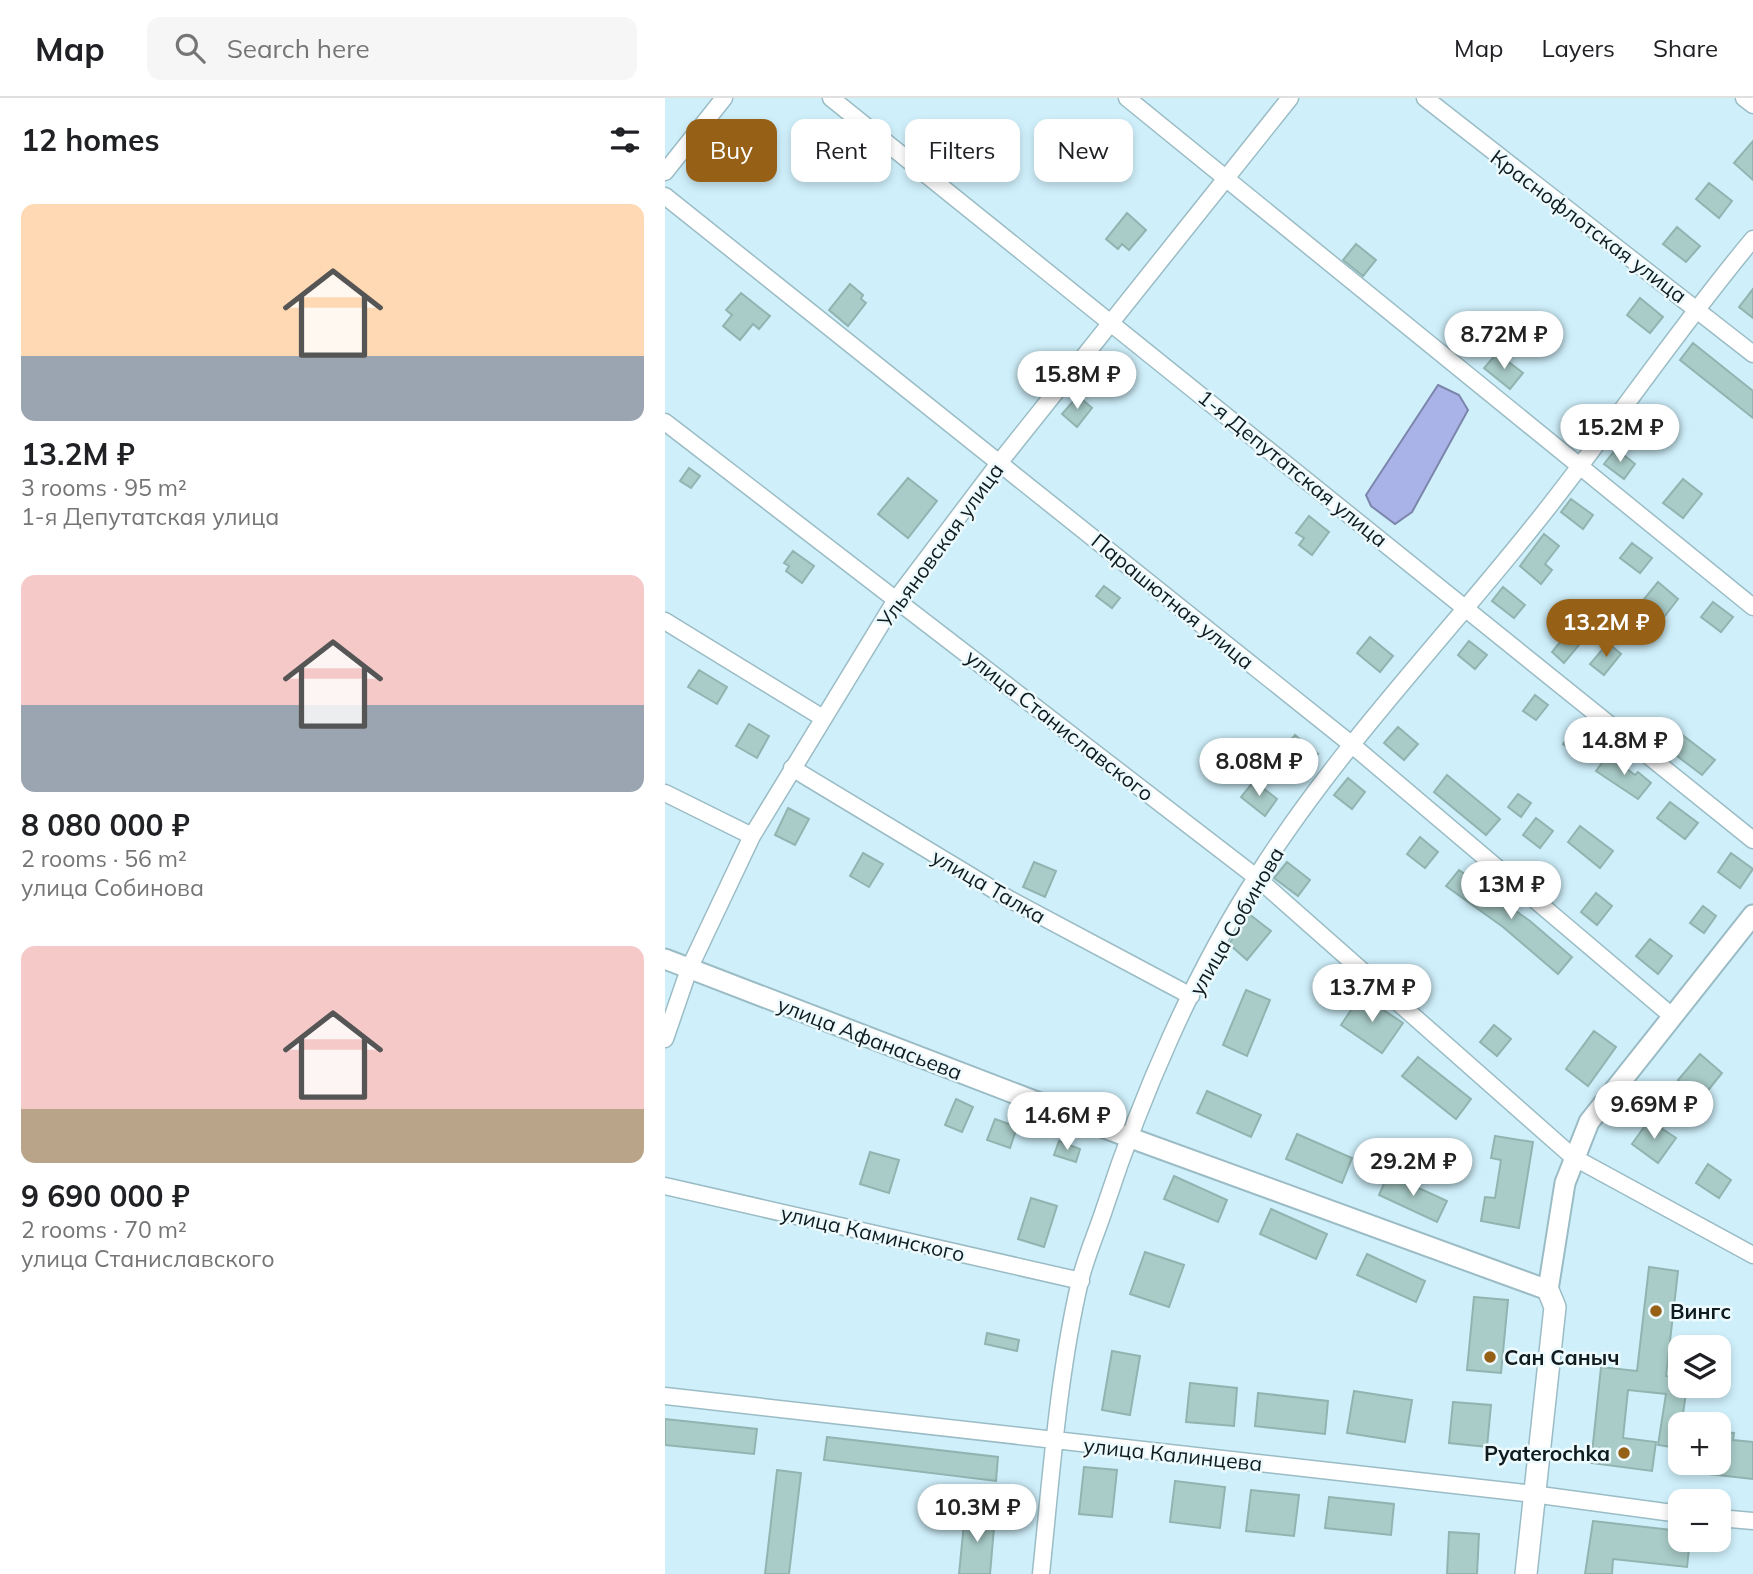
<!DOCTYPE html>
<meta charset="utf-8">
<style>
:root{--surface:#fff;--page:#f6f6f6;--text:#202124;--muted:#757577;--line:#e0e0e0;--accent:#966117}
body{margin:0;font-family:Mulish,sans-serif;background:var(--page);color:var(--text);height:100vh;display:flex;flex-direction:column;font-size:26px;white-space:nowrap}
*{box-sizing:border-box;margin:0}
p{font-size:23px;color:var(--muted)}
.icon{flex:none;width:38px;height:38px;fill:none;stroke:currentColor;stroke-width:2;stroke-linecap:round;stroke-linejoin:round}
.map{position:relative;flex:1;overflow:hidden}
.details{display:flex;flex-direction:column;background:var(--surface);width:665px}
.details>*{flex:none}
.banner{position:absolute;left:21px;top:21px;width:665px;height:63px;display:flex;gap:14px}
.controls{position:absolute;left:1003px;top:1237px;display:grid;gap:14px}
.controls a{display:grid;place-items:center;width:63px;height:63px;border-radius:14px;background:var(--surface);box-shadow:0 4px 10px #0003;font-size:35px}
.price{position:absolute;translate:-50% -60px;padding:0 16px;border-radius:24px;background:#fff;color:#222;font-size:23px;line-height:46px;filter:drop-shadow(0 2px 4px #0008)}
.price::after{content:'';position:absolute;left:50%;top:42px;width:21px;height:16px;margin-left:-10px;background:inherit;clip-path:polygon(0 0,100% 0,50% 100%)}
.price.active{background:var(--accent);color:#fff}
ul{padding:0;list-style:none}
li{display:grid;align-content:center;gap:14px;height:371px;padding:0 21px}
li span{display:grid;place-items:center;height:217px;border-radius:14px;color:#555}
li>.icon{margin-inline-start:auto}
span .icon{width:126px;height:126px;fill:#fffc;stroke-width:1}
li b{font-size:30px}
h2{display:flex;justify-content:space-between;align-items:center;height:84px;padding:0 21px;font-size:30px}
.pill{padding:0 24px;border-radius:14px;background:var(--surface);box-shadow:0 4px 10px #0003;font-size:24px;line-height:63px}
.pill.active{background:var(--accent);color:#fff}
header{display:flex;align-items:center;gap:42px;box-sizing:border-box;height:98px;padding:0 35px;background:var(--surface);border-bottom:2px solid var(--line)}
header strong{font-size:33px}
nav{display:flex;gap:38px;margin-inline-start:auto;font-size:24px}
.search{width:490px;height:63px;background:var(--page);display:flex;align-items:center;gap:18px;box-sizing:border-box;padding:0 24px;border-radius:14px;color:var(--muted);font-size:26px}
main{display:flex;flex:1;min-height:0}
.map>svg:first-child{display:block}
</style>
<header>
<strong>Map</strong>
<div class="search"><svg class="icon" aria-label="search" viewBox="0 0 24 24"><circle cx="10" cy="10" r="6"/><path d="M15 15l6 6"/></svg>Search here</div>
<nav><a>Map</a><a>Layers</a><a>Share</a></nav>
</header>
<main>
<section class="details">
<h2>12 homes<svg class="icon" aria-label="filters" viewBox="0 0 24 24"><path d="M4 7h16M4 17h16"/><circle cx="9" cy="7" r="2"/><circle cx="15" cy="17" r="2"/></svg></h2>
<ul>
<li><span style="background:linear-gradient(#ffd9b3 70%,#9aa5b1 0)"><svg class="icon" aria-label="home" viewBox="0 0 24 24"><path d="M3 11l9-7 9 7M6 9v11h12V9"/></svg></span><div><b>13.2M ₽</b><p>3 rooms · 95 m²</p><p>1-я Депутатская улица</p></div></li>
<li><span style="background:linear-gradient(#f6c9c9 60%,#9aa5b1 0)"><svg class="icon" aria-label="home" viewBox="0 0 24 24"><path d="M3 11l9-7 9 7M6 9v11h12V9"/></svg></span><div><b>8 080 000 ₽</b><p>2 rooms · 56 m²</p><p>улица Собинова</p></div></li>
<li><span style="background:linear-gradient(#f6c9c9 75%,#b9a48a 0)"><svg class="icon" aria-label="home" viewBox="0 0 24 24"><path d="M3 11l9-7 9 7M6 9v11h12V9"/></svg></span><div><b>9 690 000 ₽</b><p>2 rooms · 70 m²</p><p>улица Станиславского</p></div></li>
</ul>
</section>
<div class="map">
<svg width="1088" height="1476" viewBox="0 0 1088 1476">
<rect width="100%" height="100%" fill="#cff0fb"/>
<path fill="#aab3e7" stroke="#7c85ab" stroke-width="2" d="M773 287 794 297 803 312 747 414 730 426 706 408 701 397Z"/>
<path fill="#a9ccc8" stroke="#91b4b0" stroke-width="2" d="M1088 43V82L1069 65Z
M1044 85 1067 103 1054 120 1031 101Z
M462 115 481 132 464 152 457 146 453 151 441 141Z
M1012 129 1035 148 1021 164 998 146Z
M691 146 711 162 698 178 678 162Z
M185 186 198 197 196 201 201 205 183 228 164 212Z
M1088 191V220L1074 209Z
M76 195 105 218 94 231 88 226 75 242 58 228 67 217 61 212Z
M975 200 998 219 985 235 962 217Z
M1028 245 1088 293V320L1015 262Z
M832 255 858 275 845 291 819 270Z
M413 298 427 310 412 329 397 316Z
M951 351 970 366 959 381 939 366Z
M24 370 35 378 26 390 15 383Z
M243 380 272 403 243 440 213 416Z
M1018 381 1037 396 1018 420 998 405Z
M906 401 928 417 918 431 896 414Z
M644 418 664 434 647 457 634 447 639 440 631 435Z
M879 436 894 448 880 466 887 472 876 486 855 468Z
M967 445 987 460 975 475 955 460Z
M128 453 149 468 137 485 121 473 124 468 119 465Z
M993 484 1013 501 996 523 975 506Z
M439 488 455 500 447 510 431 498Z
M838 489 860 507 849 520 827 503Z
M1048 504 1068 519 1056 534 1036 519Z
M901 537 914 547 899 565 887 554Z
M705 539 728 558 715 574 692 555Z
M804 543 822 557 810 571 793 557Z
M943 545 956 556 939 577 925 566Z
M34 572 62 589 52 606 23 589Z
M870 597 883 607 871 622 858 613Z
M84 626 104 638 92 660 71 648Z
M1003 626 1050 662 1037 677 991 642Z
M733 629 753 646 739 662 719 645Z
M911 630 923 639 911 655 898 646Z
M630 637 653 656 641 672 617 653Z
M943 657 970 677 973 674 986 685 973 701 931 673Z
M782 677 835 721 821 737 769 694Z
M683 680 700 694 687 711 669 697Z
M589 683 612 701 600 718 576 699Z
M853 696 866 705 856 719 843 709Z
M1005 704 1033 725 1020 741 992 720Z
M123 710 144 721 130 747 110 737Z
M871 720 888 733 875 750 858 737Z
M915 728 948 753 935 770 903 744Z
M755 739 773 754 760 770 742 756Z
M198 755 218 766 204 789 185 778Z
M1066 755 1088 771 1075 790 1053 774Z
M369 764 391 773 380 799 358 789Z
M622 764 645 782 633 798 609 780Z
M794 772 865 823 907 859 893 876 838 829 781 788Z
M931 795 947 808 932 827 916 814Z
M1038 808 1051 818 1039 835 1025 825Z
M584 816 606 833 582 862 564 846Z
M985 841 1007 858 993 876 971 858Z
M581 892 605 902 582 958 558 947Z
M696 897 738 925 717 955 676 927Z
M829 927 846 941 832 958 815 944Z
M929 933 951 949 923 988 901 971Z
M1035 956 1057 975 1036 1001 1013 982Z
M753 959 806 1001 791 1021 737 978Z
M542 993 596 1017 586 1039 532 1015Z
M291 1001 308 1009 297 1034 280 1027Z
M330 1021 352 1029 345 1050 322 1042Z
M984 1022 1011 1040 993 1065 967 1046Z
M632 1036 687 1060 677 1085 621 1061Z
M830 1038 868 1044 854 1130 816 1123 820 1099 830 1100 836 1062 826 1060Z
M394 1043 415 1051 411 1064 389 1057Z
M205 1054 234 1062 224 1095 195 1086Z
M1043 1066 1066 1082 1054 1100 1031 1085Z
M723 1076 782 1103 772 1124 714 1097Z
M509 1078 562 1102 553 1124 499 1101Z
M366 1100 392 1108 379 1149 353 1141Z
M606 1111 662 1136 651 1161 595 1136Z
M480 1154 519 1167 504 1209 465 1196Z
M702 1156 760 1183 751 1204 692 1177Z
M984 1169 1013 1173 1001 1278 1015 1280V1288H1022L1013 1350 993 1347 1001 1296 963 1292 958 1340 991 1344 987 1373 926 1365 936 1269 972 1273Z
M809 1199 843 1202 836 1275 802 1272Z
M322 1235 354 1242 352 1253 320 1246Z
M447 1253 475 1258 465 1317 437 1312Z
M525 1285 572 1290 569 1328 521 1324Z
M689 1293 747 1302 740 1344 682 1335Z
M593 1295 663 1303 660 1336 590 1328Z
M788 1304 826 1307 822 1349 784 1345Z
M0 1321 92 1331 89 1356 0 1347Z
M1054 1334 1069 1335 1068 1342 1088 1344V1381L1035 1375 1036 1365H1054Z
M162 1339 333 1359 331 1383 159 1362Z
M419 1369 452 1372 447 1419 414 1416Z
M112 1372 136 1375 124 1476H100Z
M510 1383 560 1389 555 1430 505 1424Z
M586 1392 634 1397 629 1438 581 1433Z
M664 1399 729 1406 726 1437 660 1430Z
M300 1415 330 1418 325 1476H294Z
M928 1423 1015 1433V1442H1025L1022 1469 948 1461 947 1476H920Z
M784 1434 814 1436 812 1476H782Z"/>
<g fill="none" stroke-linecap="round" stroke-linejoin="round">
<g stroke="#9bbcc5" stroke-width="19">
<path id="minor" d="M166 0 1088 742
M462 0 1088 509
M760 0 1088 256
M1079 0 1088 7
M0 74 59 0
M0 98 686 646 1007 918
M0 324 591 779 908 1059 1088 1157
M0 523 158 620
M127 670 344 801 526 898
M0 695 87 738
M0 941 24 871 87 738 232 500 334 365 625 0
M0 1088 416 1183
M0 1298 860 1395 1015 1416
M1054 1420 1088 1423
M376 1476C386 1380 393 1277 415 1183 421 1158 432 1134 440 1109 476 999 528 877 592 778 671 653 774 546 866 431 943 336 1010 234 1088 141"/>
</g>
<g stroke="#9bbcc5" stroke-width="23">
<path id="tertiary" d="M0 861 463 1039 883 1192 900 1085 924 1024 1088 817"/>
</g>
<g stroke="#9bbcc5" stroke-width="24">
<path id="secondary" d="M861 1476 890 1209 883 1192"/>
</g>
<use href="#minor" stroke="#fff" stroke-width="16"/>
<use href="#tertiary" stroke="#fff" stroke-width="19"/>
<use href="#secondary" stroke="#fff" stroke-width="21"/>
</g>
<g fill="#966117" stroke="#ecfafe" stroke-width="2.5">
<circle cx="991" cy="1213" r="7"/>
<circle cx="825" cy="1259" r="7"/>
<circle cx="959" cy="1355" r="7"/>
</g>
<g text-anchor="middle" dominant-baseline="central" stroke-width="5" stroke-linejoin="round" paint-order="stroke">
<g font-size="21" fill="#0f1b1f" stroke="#ecfafe">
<text transform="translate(924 128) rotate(37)">Краснофлотская улица</text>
<text transform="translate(628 370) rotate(39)">1-я Депутатская улица</text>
<text transform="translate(275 447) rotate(-54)">Ульяновская улица</text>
<text transform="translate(508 503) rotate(39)">Парашютная улица</text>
<text transform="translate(395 627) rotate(38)">улица Станиславского</text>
<text transform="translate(324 788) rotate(30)">улица Талка</text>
<text transform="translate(571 823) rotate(-60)">улица Собинова</text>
<text transform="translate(205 940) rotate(21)">улица Афанасьева</text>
<text transform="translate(208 1135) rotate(13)">улица Каминского</text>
<text transform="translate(508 1356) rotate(6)">улица Калинцева</text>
</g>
<g font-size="21" font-weight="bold" fill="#0f1b1f" stroke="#ecfafe" text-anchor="start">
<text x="1005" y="1213">Вингс</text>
<text x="839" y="1259">Сан Саныч</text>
<text x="945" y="1355" text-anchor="end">Pyaterochka</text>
</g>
</g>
</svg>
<div class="controls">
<a><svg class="icon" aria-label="layers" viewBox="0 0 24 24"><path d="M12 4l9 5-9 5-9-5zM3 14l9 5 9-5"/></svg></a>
<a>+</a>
<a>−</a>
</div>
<b class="price" style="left:839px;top:273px">8.72M ₽</b>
<b class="price" style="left:412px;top:313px">15.8M ₽</b>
<b class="price" style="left:955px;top:366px">15.2M ₽</b>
<b class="price active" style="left:941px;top:561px">13.2M ₽</b>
<b class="price" style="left:959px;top:679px">14.8M ₽</b>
<b class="price" style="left:594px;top:700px">8.08M ₽</b>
<b class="price" style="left:846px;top:823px">13M ₽</b>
<b class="price" style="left:707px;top:926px">13.7M ₽</b>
<b class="price" style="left:989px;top:1043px">9.69M ₽</b>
<b class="price" style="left:402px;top:1054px">14.6M ₽</b>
<b class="price" style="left:748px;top:1100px">29.2M ₽</b>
<b class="price" style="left:312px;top:1446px">10.3M ₽</b>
<div class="banner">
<a class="pill active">Buy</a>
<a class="pill">Rent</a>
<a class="pill">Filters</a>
<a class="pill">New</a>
</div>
</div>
</main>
